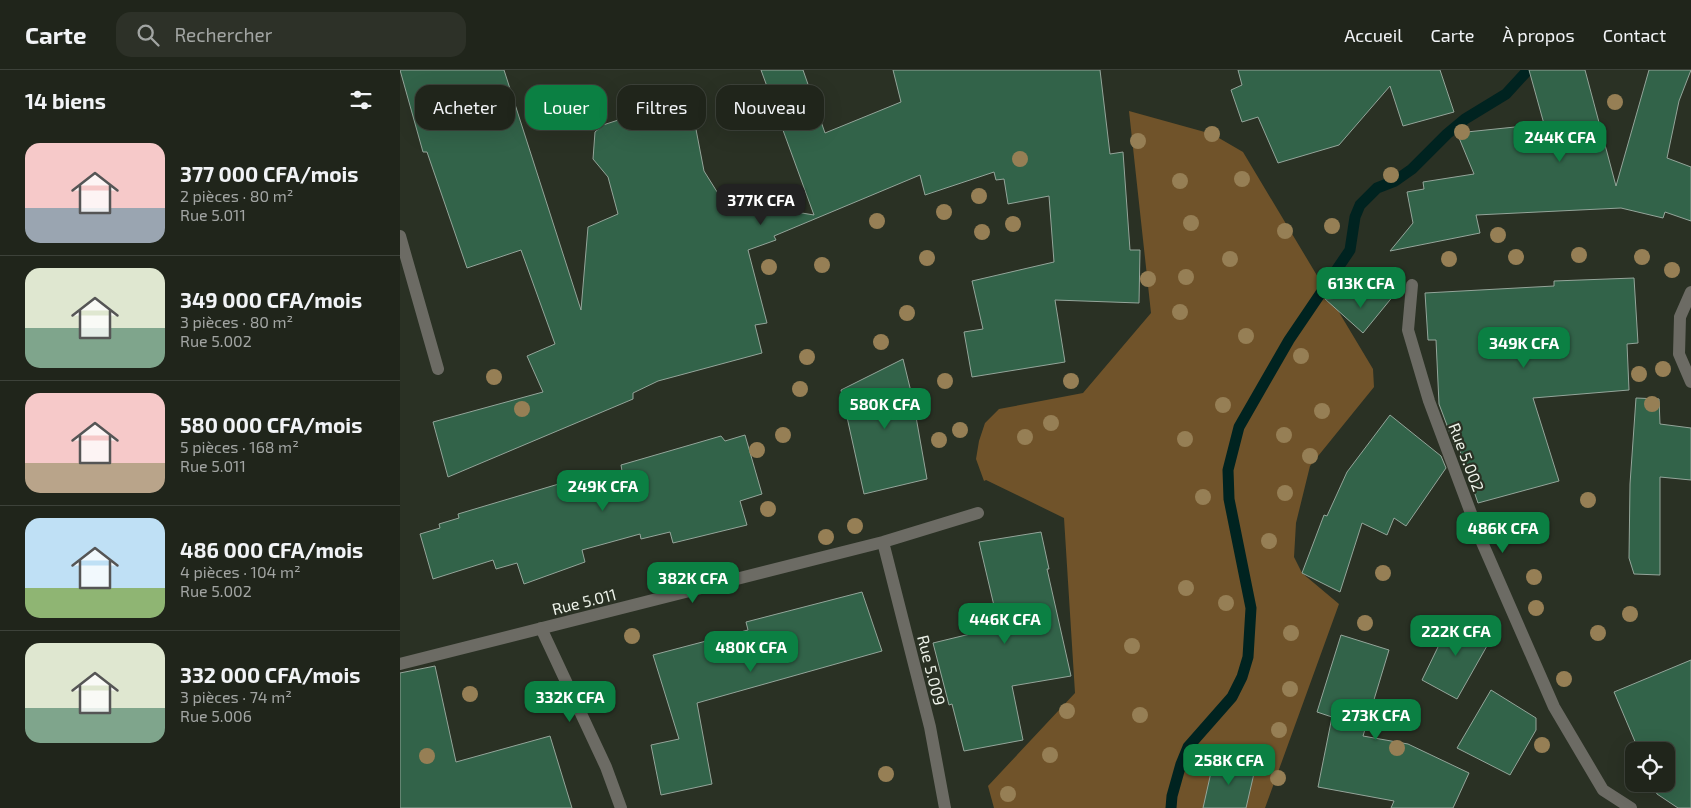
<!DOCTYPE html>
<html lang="fr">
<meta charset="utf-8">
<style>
:root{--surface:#20251b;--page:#2d3128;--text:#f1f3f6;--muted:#a2a5a3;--line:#3d423a;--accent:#0b8043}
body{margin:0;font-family:"Exo 2",sans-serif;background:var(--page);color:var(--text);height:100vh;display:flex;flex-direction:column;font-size:19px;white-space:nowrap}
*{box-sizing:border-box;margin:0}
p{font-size:16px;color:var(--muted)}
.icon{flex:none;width:28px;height:28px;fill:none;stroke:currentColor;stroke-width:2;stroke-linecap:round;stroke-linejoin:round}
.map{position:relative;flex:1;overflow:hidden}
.sheet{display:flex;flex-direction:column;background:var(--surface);width:400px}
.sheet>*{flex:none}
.hud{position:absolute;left:15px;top:15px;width:475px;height:45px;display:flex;gap:10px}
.tools{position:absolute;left:1225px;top:672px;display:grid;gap:10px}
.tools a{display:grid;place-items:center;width:50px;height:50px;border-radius:10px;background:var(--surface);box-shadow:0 5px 20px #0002,0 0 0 1px var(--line);font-size:25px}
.price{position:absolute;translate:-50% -42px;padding:0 11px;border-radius:10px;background:var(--accent);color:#fff;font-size:16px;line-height:32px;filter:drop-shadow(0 1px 2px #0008)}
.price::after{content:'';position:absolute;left:50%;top:30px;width:15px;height:11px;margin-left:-8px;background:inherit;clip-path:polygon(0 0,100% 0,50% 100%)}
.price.current{background:#222;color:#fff}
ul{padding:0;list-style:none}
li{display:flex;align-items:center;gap:15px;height:125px;padding:0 25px}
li+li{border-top:1px solid var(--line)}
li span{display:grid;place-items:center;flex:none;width:140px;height:100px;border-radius:15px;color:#555}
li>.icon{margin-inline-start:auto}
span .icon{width:60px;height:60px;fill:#fffc;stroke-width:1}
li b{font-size:21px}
h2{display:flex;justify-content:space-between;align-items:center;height:60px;padding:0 25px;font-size:21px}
.chip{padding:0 18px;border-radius:15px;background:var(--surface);box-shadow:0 5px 20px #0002,0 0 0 1px var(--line);font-size:18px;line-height:45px}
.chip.current{background:var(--accent);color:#fff}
header{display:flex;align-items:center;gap:30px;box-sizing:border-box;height:70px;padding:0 25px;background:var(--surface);border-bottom:1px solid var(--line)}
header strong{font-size:24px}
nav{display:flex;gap:28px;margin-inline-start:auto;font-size:18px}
.search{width:350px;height:45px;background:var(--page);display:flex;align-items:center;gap:12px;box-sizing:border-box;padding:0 18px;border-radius:15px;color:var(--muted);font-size:19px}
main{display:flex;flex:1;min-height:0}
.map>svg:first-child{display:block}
</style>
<header>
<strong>Carte</strong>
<div class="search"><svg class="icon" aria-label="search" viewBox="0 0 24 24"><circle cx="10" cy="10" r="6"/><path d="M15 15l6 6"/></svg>Rechercher</div>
<nav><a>Accueil</a><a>Carte</a><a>À propos</a><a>Contact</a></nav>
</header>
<main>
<section class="sheet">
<h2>14 biens<svg class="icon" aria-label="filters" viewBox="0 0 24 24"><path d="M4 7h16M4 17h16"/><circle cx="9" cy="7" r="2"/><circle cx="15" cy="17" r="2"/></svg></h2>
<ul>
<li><span style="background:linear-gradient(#f6c9c9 65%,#9aa5b1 0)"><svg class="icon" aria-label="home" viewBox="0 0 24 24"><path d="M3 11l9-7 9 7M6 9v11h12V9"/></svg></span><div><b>377 000 CFA/mois</b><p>2 pièces · 80 m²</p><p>Rue 5.011</p></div></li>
<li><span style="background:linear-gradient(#dfe7d0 60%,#7fa58c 0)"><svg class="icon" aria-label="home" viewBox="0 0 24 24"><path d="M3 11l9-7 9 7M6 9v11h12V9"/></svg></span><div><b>349 000 CFA/mois</b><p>3 pièces · 80 m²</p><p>Rue 5.002</p></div></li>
<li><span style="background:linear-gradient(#f6c9c9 70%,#b9a48a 0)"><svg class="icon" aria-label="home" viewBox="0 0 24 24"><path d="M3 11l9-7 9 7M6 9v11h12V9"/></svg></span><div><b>580 000 CFA/mois</b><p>5 pièces · 168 m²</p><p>Rue 5.011</p></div></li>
<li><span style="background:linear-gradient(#bfe0f5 70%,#8fb573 0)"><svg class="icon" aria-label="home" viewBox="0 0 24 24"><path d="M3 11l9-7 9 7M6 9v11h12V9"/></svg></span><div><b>486 000 CFA/mois</b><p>4 pièces · 104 m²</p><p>Rue 5.002</p></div></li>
<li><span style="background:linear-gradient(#dfe7d0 65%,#7fa58c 0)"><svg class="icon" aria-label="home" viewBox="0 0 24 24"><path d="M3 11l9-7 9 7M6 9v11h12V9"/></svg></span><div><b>332 000 CFA/mois</b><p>3 pièces · 74 m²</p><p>Rue 5.006</p></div></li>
</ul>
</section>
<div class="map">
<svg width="1291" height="738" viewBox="0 0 1291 738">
<rect width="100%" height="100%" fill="#2a3124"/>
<path fill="#70532a" d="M729 41 812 64 843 82 973 299 974 317 910 396 896 453 894 487 902 503 939 534 865 738H594L588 716 675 623 664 448 586 410 584 411 576 389 579 371 585 353 599 339 683 323 751 243Z"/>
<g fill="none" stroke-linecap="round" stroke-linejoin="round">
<path stroke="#002320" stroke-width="11" d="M771 738 772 726 781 694 788 677 832 627 842 607 848 587 851 538 829 429 828 400 839 357 889 270 950 180 955 147 960 135 977 118 995 111 1012 99 1047 64 1065 49 1106 24 1128 0"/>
</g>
<path fill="#326349" stroke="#94a59a" d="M0 0H104L181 240 188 157 218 144 208 107 193 89 195 62 203 55 280 30 294 49 304 101 329 141 347 134 414 145 361 0H403L425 63 501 32 493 0H700L710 84 723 82 730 180H740L739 233 655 230 665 292 572 307 564 262 583 259 572 211 654 192 649 126 608 134 604 109 596 110 594 102 525 125 520 105 374 166 376 170 348 180 367 253 355 255 362 283 258 311 233 323V329L48 407 33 352 143 322 127 286 155 274 121 180 67 198 27 82H23Z
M838 0H1040L1054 42 1003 56 990 16 939 75 878 93 858 47 842 52 831 20 842 15Z
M1129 0H1185L1216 116 1249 0H1291L1279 31 1267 88 1291 97V151L1265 142 1263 148 1221 138 1076 145 1080 163 990 181 1013 153 1007 122 1024 119 1023 112 1074 104 1057 63 1144 54Z
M1234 208 1238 273 1227 274 1229 320 1133 328 1159 411 1078 433 1059 378 1057 382 1039 334 1036 270H1028L1025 223 1154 216V211Z
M994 225 963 263 925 229Z
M503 289 513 330 527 409 464 424 441 320Z
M1236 328 1259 329 1260 354 1291 358V410L1260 407V505L1234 504 1229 488 1230 414Z
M990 345 1041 386 1046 398 1006 456 994 448 987 465 962 453 940 522 902 503 924 445 927 446 947 402Z
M345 365 362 424 340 431 347 455 273 473 270 462 241 469 240 464 182 480 185 492 124 514 117 493 96 499 93 490 33 509 20 464 40 458 39 454 59 448 58 444 162 413 164 419 222 401 221 395 321 366 325 371Z
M641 462 649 499H647L671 606 612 616 623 670 564 681 552 634 549 635 533 573 599 557 579 472Z
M462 522 482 581 297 633 312 714 261 725 251 675 279 669 253 585 348 560 346 552Z
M1053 546 1092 567 1057 629 1022 610Z
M941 565 989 580 963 666 1008 674 1069 703 1053 738H991L994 731 918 717 932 647 917 642Z
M1291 590V738H1278L1257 724 1253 714H1266V681H1239L1214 622Z
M35 596 56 692 150 666 172 738H0V603Z
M1091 620 1136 648V660L1110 705 1057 678Z
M814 689 855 699 846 738H803Z"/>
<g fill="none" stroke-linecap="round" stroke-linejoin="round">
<path stroke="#6c6b64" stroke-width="12" d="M0 166 38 299
M1012 215 1008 260 1029 331 1081 470 1154 637 1203 720 1231 738
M1291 222 1280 247 1279 284 1291 312
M483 472 530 657 545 738
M141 558 206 697 221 738
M0 594 483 472 578 443"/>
</g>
<g fill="#967f55">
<circle cx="1215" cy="32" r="8"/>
<circle cx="1062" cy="62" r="8"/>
<circle cx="812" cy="64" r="8"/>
<circle cx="1129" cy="66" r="8"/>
<circle cx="738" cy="71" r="8"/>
<circle cx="620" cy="89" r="8"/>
<circle cx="991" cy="105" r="8"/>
<circle cx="842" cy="109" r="8"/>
<circle cx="780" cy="111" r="8"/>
<circle cx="579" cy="126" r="8"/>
<circle cx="544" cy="142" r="8"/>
<circle cx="477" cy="151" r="8"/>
<circle cx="791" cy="153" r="8"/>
<circle cx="613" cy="154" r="8"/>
<circle cx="932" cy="156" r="8"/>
<circle cx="885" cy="161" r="8"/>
<circle cx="582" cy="162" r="8"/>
<circle cx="1098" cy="165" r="8"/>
<circle cx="1179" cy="185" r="8"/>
<circle cx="1116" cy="187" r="8"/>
<circle cx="1242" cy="187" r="8"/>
<circle cx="527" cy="188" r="8"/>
<circle cx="830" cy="189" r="8"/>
<circle cx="1049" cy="189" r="8"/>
<circle cx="422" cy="195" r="8"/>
<circle cx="369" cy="197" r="8"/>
<circle cx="1272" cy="200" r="8"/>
<circle cx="786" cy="207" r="8"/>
<circle cx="748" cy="209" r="8"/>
<circle cx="780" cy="242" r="8"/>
<circle cx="507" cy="243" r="8"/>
<circle cx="846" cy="266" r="8"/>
<circle cx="481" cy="272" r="8"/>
<circle cx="901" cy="286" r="8"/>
<circle cx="407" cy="287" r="8"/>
<circle cx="1263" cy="299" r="8"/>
<circle cx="1239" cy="304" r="8"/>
<circle cx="94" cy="307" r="8"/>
<circle cx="545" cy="311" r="8"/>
<circle cx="671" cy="311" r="8"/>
<circle cx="400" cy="319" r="8"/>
<circle cx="1252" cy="334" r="8"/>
<circle cx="823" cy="335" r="8"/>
<circle cx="122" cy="339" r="8"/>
<circle cx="922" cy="341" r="8"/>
<circle cx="651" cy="353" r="8"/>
<circle cx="560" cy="360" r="8"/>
<circle cx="383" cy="365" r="8"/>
<circle cx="884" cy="365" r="8"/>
<circle cx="625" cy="367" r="8"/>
<circle cx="785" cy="369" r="8"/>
<circle cx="539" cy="370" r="8"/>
<circle cx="357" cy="380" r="8"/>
<circle cx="910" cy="386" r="8"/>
<circle cx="885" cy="423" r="8"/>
<circle cx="803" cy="427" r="8"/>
<circle cx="1188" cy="430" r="8"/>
<circle cx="368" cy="439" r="8"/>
<circle cx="455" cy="456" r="8"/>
<circle cx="1124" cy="458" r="8"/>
<circle cx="426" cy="467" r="8"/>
<circle cx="869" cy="471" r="8"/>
<circle cx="983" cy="503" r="8"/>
<circle cx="1134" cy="507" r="8"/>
<circle cx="786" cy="518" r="8"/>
<circle cx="826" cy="533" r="8"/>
<circle cx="1136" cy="538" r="8"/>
<circle cx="1230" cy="544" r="8"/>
<circle cx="965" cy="553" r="8"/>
<circle cx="891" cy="563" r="8"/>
<circle cx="1198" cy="563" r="8"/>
<circle cx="232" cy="566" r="8"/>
<circle cx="732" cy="576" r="8"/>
<circle cx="1164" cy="609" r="8"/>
<circle cx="890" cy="619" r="8"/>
<circle cx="70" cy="624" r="8"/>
<circle cx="667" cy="641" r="8"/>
<circle cx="740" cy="645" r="8"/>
<circle cx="879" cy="660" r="8"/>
<circle cx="1142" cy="675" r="8"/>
<circle cx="997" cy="678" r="8"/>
<circle cx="650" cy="685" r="8"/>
<circle cx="27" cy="686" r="8"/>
<circle cx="837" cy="687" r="8"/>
<circle cx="486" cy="704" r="8"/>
<circle cx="878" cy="708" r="8"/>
<circle cx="608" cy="724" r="8"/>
</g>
<g text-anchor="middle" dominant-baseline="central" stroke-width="4.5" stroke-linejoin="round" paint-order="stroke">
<g font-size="16" fill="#edf2e9" stroke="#2a3124">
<text transform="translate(1067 387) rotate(69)">Rue 5.002</text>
<text transform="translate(184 531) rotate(-14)">Rue 5.011</text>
<text transform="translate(532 600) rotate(76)">Rue 5.009</text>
</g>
</g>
</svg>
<div class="tools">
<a><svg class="icon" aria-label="locate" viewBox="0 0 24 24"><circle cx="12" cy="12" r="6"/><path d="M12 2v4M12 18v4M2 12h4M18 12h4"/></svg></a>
</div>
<b class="price" style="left:1160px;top:93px">244K CFA</b>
<b class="price current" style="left:361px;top:156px">377K CFA</b>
<b class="price" style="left:961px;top:239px">613K CFA</b>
<b class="price" style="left:1124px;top:299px">349K CFA</b>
<b class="price" style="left:485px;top:360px">580K CFA</b>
<b class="price" style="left:203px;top:442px">249K CFA</b>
<b class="price" style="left:1103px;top:484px">486K CFA</b>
<b class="price" style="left:293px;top:534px">382K CFA</b>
<b class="price" style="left:605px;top:575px">446K CFA</b>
<b class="price" style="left:1056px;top:587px">222K CFA</b>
<b class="price" style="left:351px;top:603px">480K CFA</b>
<b class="price" style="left:170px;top:653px">332K CFA</b>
<b class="price" style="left:976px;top:671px">273K CFA</b>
<b class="price" style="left:829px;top:716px">258K CFA</b>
<div class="hud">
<a class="chip">Acheter</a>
<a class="chip current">Louer</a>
<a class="chip">Filtres</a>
<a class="chip">Nouveau</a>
</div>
</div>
</main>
